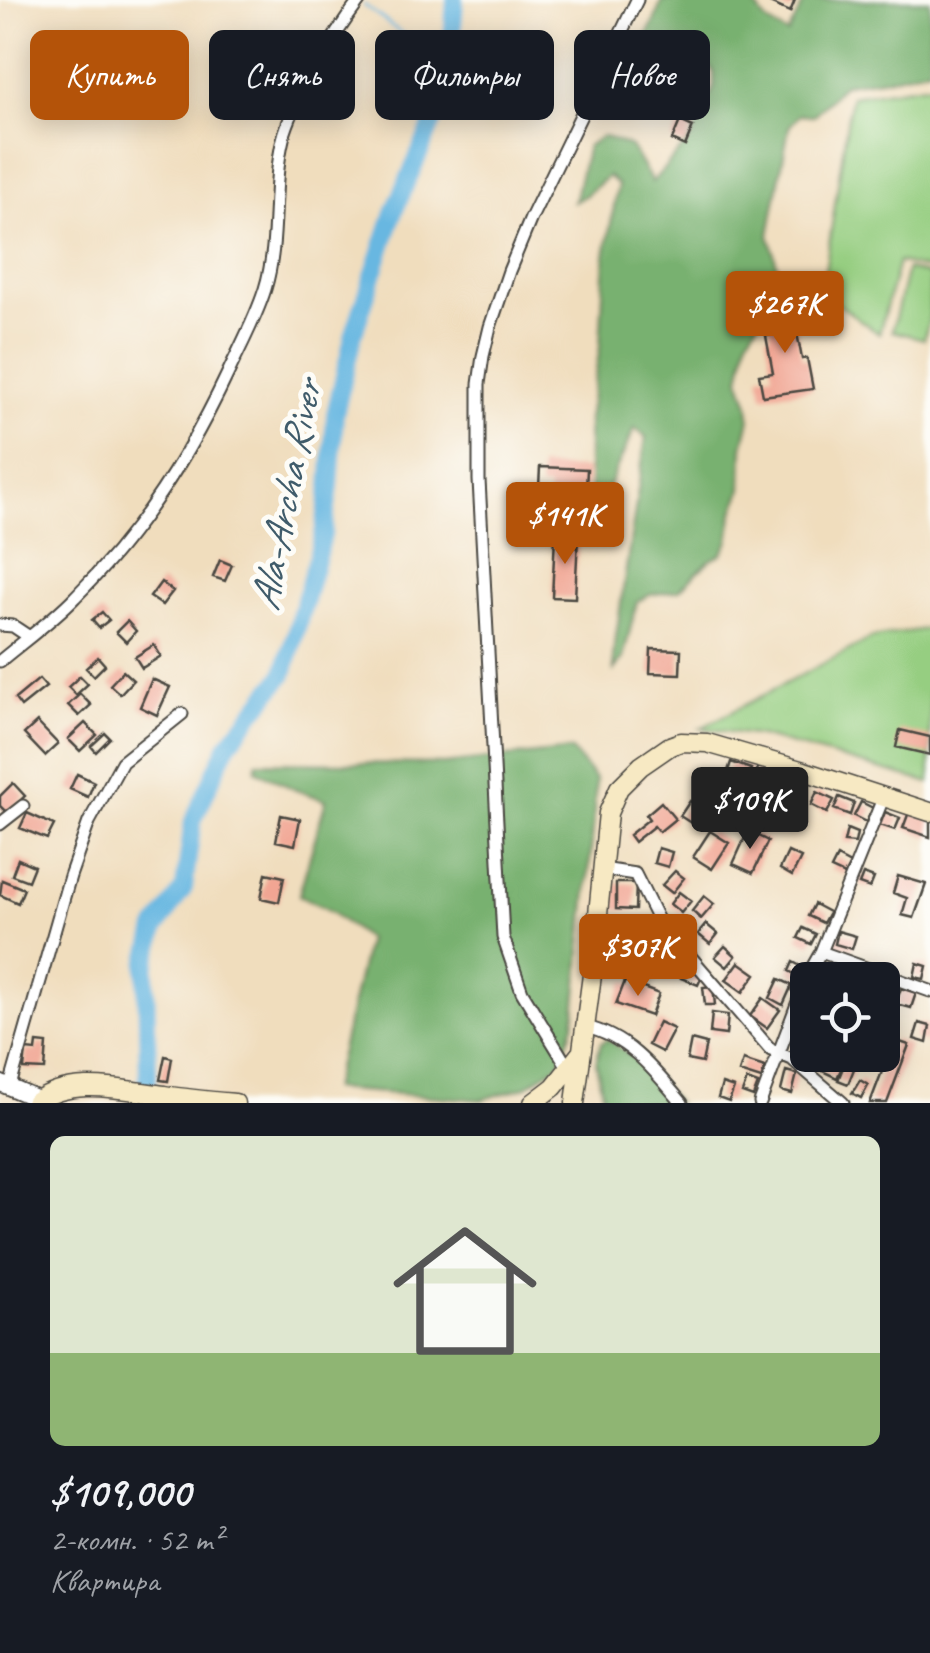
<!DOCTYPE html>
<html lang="ru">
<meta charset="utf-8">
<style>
:root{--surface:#171b24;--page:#20242c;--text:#f1f3f6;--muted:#9ea1a6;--line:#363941;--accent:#b45309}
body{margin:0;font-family:Caveat,sans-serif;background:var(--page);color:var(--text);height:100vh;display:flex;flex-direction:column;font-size:38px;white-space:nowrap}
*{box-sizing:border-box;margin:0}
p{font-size:32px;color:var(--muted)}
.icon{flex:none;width:55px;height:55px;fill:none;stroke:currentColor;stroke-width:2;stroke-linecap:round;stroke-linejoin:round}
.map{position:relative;height:1103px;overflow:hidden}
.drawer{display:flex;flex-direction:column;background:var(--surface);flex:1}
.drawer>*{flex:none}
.guide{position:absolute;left:30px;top:30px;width:870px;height:90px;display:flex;gap:20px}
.tools{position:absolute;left:790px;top:962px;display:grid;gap:20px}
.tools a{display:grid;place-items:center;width:110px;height:110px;border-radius:15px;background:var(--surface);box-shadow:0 5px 25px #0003;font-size:50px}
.price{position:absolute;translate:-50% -85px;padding:0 22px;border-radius:10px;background:var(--accent);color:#fff;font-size:32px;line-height:65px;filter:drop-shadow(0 2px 5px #0008)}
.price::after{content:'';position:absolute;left:50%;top:60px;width:30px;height:22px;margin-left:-15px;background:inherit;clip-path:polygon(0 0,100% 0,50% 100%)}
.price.selected{background:#222;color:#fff}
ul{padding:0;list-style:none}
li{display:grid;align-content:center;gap:20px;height:530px;padding:0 50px}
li+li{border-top:2px solid var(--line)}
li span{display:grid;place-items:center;height:310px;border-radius:15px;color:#555}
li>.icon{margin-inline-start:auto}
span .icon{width:180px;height:180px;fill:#fffc;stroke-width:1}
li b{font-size:42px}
.tag{padding:0 35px;border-radius:15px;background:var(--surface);box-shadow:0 5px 25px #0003;font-size:35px;line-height:90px}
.tag.selected{background:var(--accent);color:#fff}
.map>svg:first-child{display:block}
</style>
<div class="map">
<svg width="930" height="1103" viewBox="0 0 930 1103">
<rect width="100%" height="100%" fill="#fdfcf7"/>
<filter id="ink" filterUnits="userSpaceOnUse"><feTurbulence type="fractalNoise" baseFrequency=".01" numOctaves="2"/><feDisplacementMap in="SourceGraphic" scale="20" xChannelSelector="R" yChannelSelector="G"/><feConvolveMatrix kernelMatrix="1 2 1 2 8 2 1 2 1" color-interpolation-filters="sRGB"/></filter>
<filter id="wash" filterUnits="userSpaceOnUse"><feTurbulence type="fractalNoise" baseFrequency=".0048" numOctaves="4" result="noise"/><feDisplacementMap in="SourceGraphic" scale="40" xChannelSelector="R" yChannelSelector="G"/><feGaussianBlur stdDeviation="2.25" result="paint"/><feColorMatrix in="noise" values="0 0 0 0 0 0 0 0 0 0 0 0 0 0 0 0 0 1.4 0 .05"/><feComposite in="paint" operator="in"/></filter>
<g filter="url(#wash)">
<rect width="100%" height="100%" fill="#f0ddbd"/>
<path fill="#96ce81" stroke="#607c56" stroke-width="2.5" d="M930 84V270L898 262 879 334 822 292 851 96Z
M907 269 930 275V316L924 339 892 331Z
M930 628V783L760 736 701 728 872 638Z"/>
<path fill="#78b16f" stroke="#526e4d" stroke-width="2.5" d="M662 0H752L766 21 788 34 805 0H930V68L888 78 844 84 814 115H799L789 127 769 235 780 276 779 289 748 338 740 378 749 404 750 419 743 447 742 489 733 515 729 541 722 554 709 561 679 590 650 595 637 602 623 658 614 670 613 656 646 437 635 428 594 518 588 461V418L600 347 605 256 618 185 608 176 586 195 574 202 587 146 603 136 631 147 652 182 692 137 714 87V72L705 60 690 56C669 75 655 88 629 66L654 22Z
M571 750 596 780 593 829 574 1025 559 1064 525 1087 481 1100 332 1089 367 939 327 909 299 895 326 800 296 790 256 770 257 762 444 764Z
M607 1039C634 1055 657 1079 677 1103H604L596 1062 601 1043Z"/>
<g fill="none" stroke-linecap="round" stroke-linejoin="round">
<path stroke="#67b7e1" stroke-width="2.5" d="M364 5 417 45 436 112"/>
<path stroke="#67b7e1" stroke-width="18" d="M140 1103 148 1078 146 968 156 929 184 888 193 821 227 746 284 674 323 535 330 487 335 414 354 333 394 212 433 122 450 64 455 0"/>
</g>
<g id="blocks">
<path fill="#f1a593" d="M763 0H795L790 12Z
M680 68 702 78 683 121 661 111Z
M680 121 693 127 685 146 672 140Z
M796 302 798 311 793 312 802 359 807 358 813 389 763 396 759 375 773 373 766 336 771 335 768 313 783 311 782 305Z
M540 467 587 469 586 489H578L577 520 547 519 548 488 539 487Z
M555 536 578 537 575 598 552 597Z
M220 560 232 565 225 581 213 577Z
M161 582 173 591 162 605 150 597Z
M102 612 109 620 99 628 92 620Z
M127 621 136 631 126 642 116 632Z
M154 645 161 656 142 668 135 657Z
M651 649 681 650 680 674 650 673Z
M98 657 105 665 94 676 86 668Z
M123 671 133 680 120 694 110 685Z
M80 676 88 684 76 695 68 687Z
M39 679 46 687 21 707 15 699Z
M152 679 170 687 157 715 140 707Z
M80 694 91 705 79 716 68 705Z
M37 722 58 744 45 756 24 734Z
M85 723 97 735 80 751 68 739Z
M900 730 930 737V755L896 747Z
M105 733 110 738 96 752 91 746Z
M731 762 751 769 744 789 724 783Z
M759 766 774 771 770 783 754 777Z
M77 774 94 782 88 797 70 789Z
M784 778 800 783 796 795 780 790Z
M13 783 25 796 7 813 0 806V796Z
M817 792 834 800 827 813 811 805Z
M839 797 854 803 850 815 834 809Z
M690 801 704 810 694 825 680 816Z
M661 802 675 819 659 832 654 826 634 842 629 835 649 819 646 815Z
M861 802 873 808 866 822 854 816Z
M765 805 782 813 774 830 757 821Z
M885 812 900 818 895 830 880 825Z
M909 812 930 819V837L903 828Z
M27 813 54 825 47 839 20 828Z
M281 815 300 819 295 845 276 841Z
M847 829 857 833 855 843 844 842Z
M710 831 729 843 712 869 693 857Z
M748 831 768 841 753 873 733 864Z
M658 848 672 852 668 867 654 863Z
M788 852 801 858 792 876 780 869Z
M837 857 850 864 844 875 831 869Z
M18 859 34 866 28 881 12 875Z
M675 871 684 878 672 893 662 885Z
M266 873 284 877 279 902 261 898Z
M863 874 874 878 870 888 859 884Z
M898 876 926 884 914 918 902 915 907 898 893 893Z
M2 880 24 889 18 903 0 895Z
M616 883H636L635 910 616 909Z
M679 892 691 901 681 913 670 904Z
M704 896 714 904 701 919 692 911Z
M814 904 829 912 823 923 808 916Z
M706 924 718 934 710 944 698 934Z
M803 928 816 934 811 944 798 938Z
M838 931 856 936 852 949 835 944Z
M644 932H660V944L644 945Z
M725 946 736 956 727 967 715 957Z
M653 955 664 957 660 976 649 973Z
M825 956 840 962 833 979 819 973Z
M739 962 756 974 743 992 726 980Z
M793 962 804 968 800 977 789 971Z
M917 963 927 966 924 979 914 977Z
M686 967 703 974 698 985 681 978Z
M779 979 792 985 783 1005 770 998Z
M625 981 659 994 651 1016 616 1004Z
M713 986 715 1005H705L703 987Z
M901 988 916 993 911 1008 896 1004Z
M763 998 780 1010 767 1028 750 1016Z
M800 1009 808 1013V1018L798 1042 788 1038Z
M712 1013 728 1015 726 1035 710 1033Z
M659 1022 674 1029 662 1052 648 1045Z
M919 1023 930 1026 927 1043 914 1039Z
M691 1040 706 1044 702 1063 687 1060Z
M894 1040 909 1045 887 1103H870Z
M37 1043 47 1044 45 1070 24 1069 26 1050 36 1051Z
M825 1055H838L846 1058 837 1078 818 1069Z
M165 1056 172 1058 168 1081 160 1080Z
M743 1060 765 1067 761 1079 739 1072Z
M844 1065 854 1069 848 1084 838 1080Z
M786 1071 797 1074 792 1094 781 1091Z
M747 1080 758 1084 753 1097 742 1093Z
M860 1080 868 1085 861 1098 852 1093Z
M722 1084 734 1088 729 1102 718 1098Z"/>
</g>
</g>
<g filter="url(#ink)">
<use href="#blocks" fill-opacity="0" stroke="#494641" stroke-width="2.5"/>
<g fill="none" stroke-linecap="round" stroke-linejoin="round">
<g stroke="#494641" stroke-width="15">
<path id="minor" d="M0 625 13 626 28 636
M0 661C24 641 54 619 75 597 141 532 189 456 228 373 241 345 256 318 265 289 280 240 271 188 283 139 293 100 335 33 360 0
M0 824 23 806
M602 869 635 874 665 934 689 955 771 1050 792 1059 843 1103
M821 952 930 991
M585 1027C628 1036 655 1071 682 1103
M569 1069 522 992 503 937 479 480V384L483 356 490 327 509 271 531 218 637 0
M10 1086 70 876 89 822 122 762 182 714
M760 1103 808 975 821 952 884 796"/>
</g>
<g stroke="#494641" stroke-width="19">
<path id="tertiary" d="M0 1083 39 1100"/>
</g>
<g stroke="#494641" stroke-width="21">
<path id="secondary" d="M35 1103C72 1076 122 1090 164 1095 188 1099 212 1101 235 1103
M533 1103 554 1087 580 1054
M575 1103 592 975 608 813 619 788 641 766 670 746 681 742 707 743 804 771 930 812"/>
</g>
<use href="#minor" stroke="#fff" stroke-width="11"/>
<use href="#tertiary" stroke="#fff" stroke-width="15"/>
<use href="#secondary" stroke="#f7e9c3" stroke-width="18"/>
</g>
</g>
<g text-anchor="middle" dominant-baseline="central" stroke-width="10" stroke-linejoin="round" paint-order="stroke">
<g font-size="42" font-style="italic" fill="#405c6b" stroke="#fdfcf7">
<text transform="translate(286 496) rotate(-79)">Ala-Archa River</text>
</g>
</g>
</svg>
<div class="tools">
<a><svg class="icon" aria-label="locate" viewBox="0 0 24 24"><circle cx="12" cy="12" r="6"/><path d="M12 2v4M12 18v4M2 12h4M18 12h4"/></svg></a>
</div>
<b class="price" style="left:785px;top:356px">$267K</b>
<b class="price" style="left:565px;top:567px">$141K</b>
<b class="price selected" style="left:750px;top:852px">$109K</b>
<b class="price" style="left:638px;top:999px">$307K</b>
<div class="guide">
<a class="tag selected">Купить</a>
<a class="tag">Снять</a>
<a class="tag">Фильтры</a>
<a class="tag">Новое</a>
</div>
</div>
<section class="drawer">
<ul>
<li><span style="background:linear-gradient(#dfe7d0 70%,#8fb573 0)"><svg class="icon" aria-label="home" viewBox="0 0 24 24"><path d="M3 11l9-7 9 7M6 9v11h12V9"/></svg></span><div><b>$109,000</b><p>2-комн. · 52 m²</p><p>Квартира</p></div></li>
</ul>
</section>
